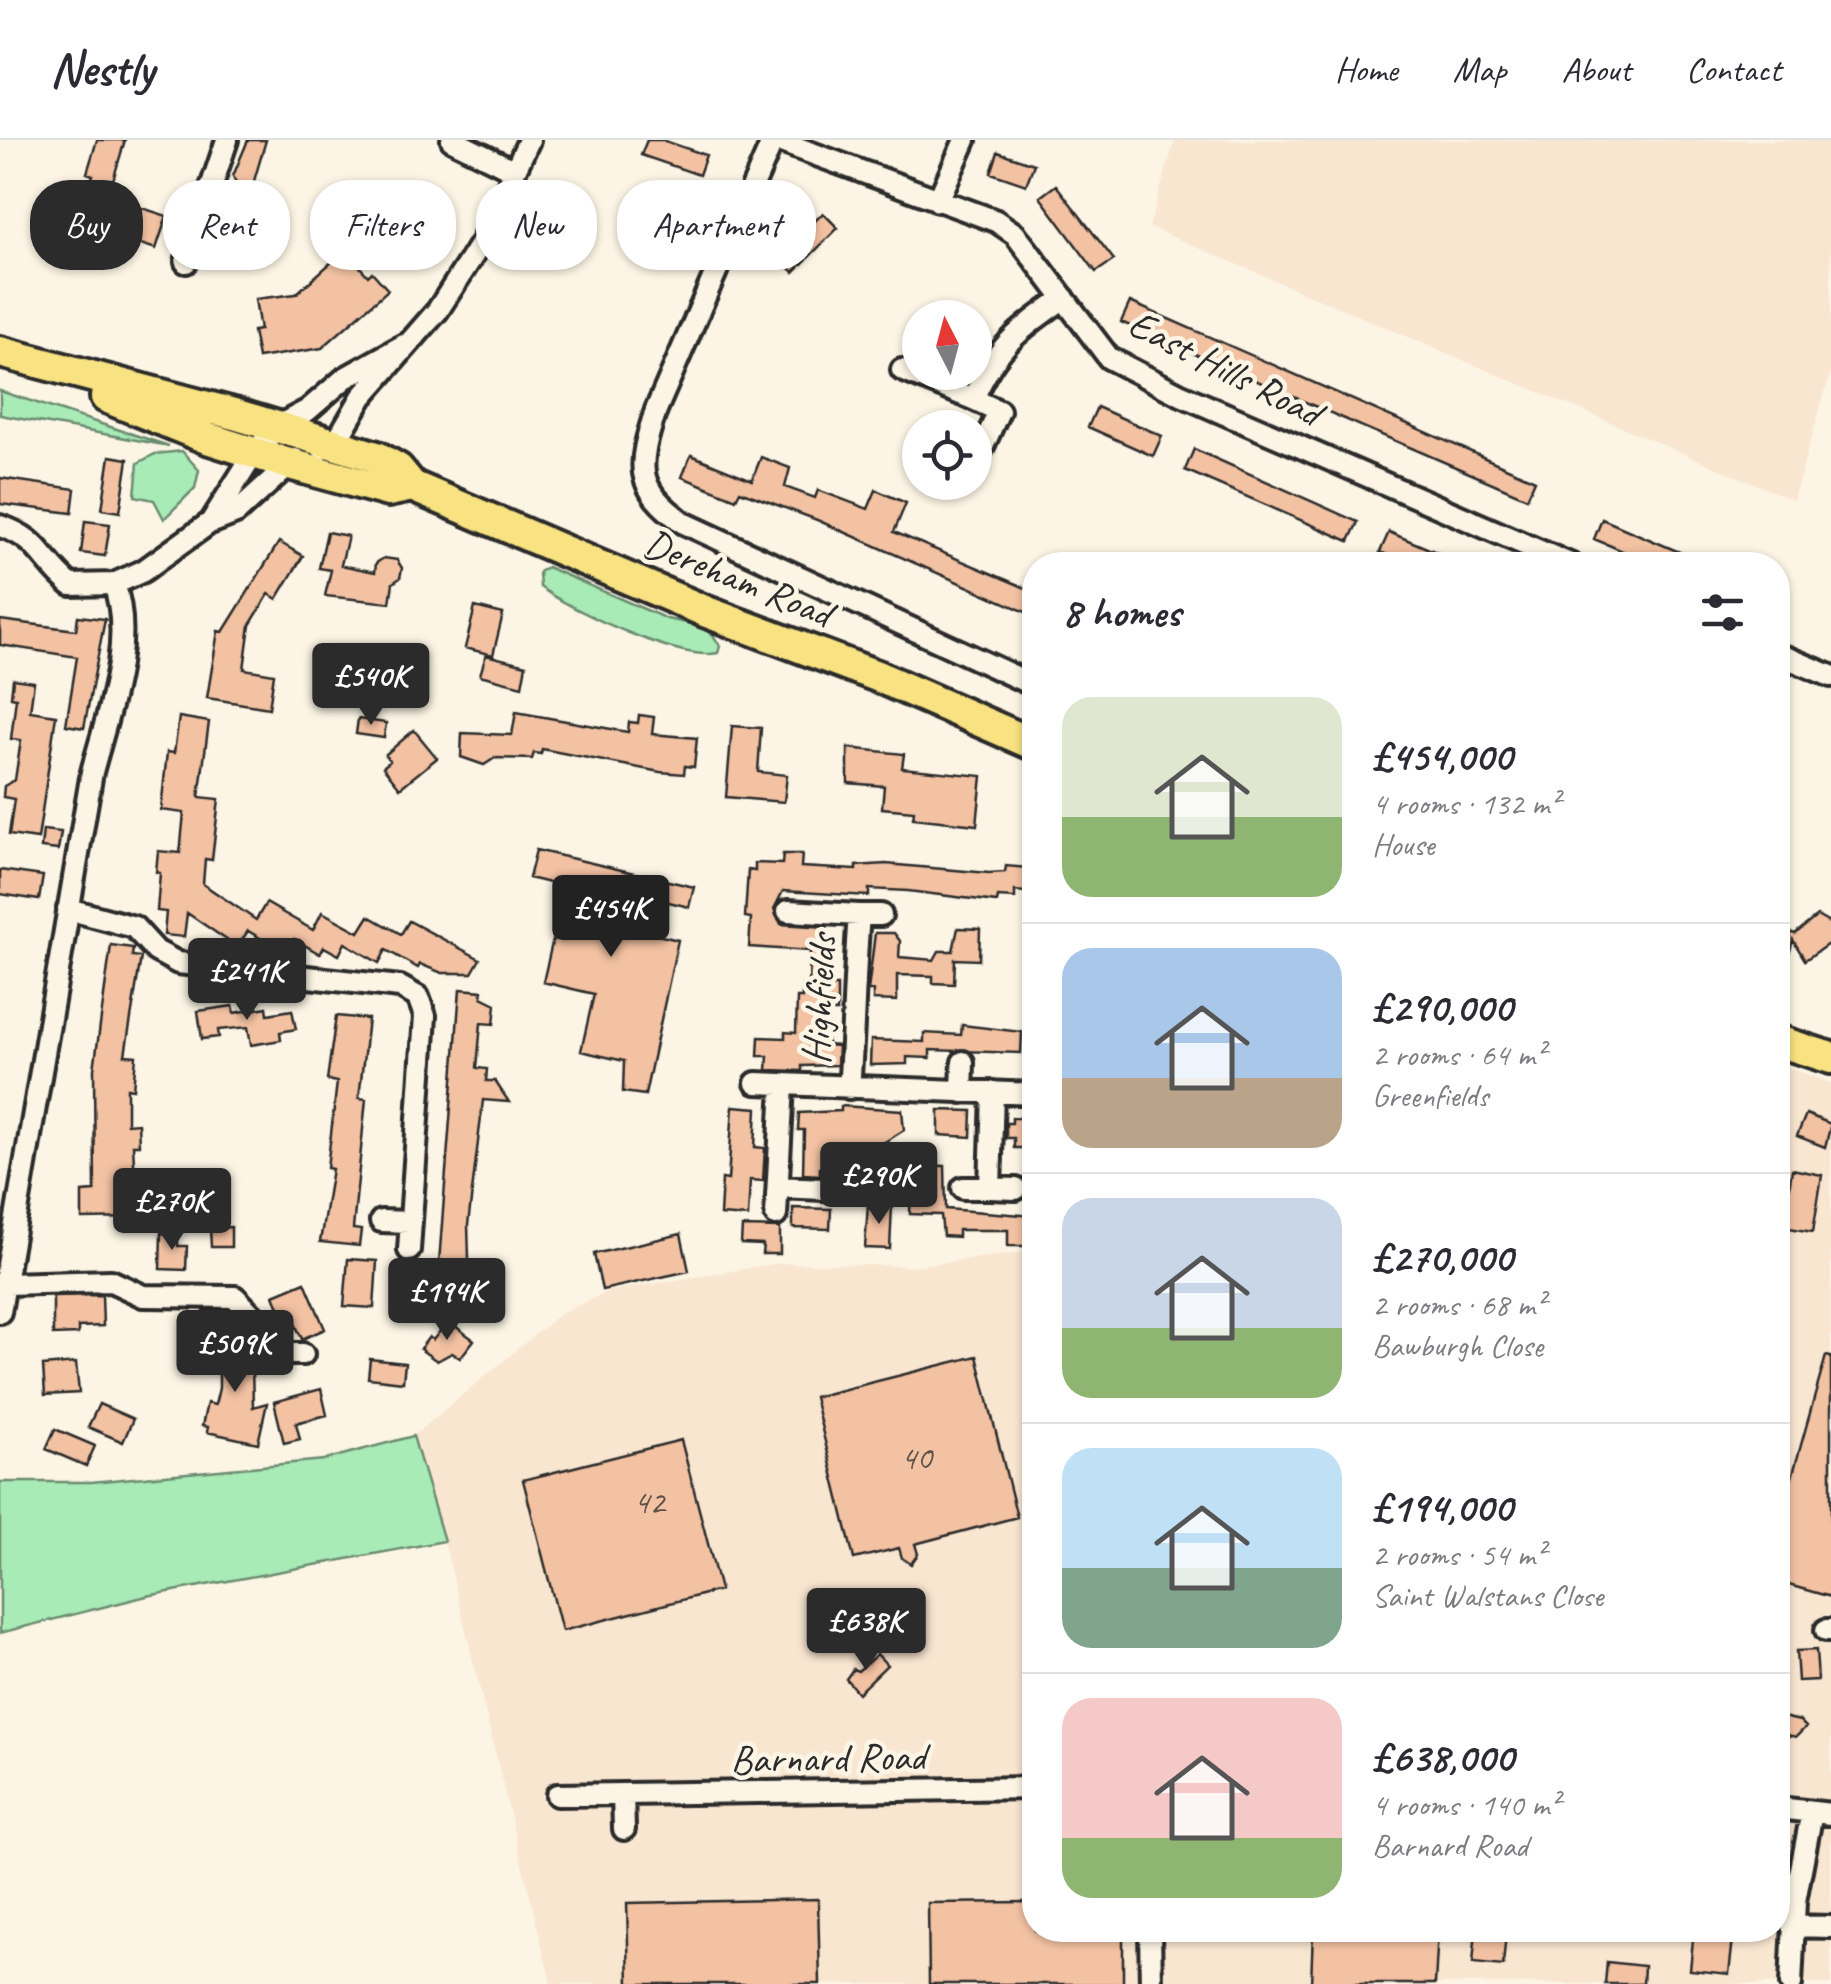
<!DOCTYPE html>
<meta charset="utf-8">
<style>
:root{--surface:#fff;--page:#f7f7f7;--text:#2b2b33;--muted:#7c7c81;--line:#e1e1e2;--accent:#2b2b2b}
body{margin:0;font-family:Caveat,sans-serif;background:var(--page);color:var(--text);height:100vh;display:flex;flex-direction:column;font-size:38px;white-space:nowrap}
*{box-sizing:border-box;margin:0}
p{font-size:32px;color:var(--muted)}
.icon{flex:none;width:55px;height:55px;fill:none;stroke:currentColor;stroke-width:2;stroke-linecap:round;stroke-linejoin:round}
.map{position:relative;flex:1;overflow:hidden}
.side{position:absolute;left:1022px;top:412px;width:768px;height:1390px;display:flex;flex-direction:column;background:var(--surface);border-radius:40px;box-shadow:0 2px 8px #0004}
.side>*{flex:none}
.guide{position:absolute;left:30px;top:40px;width:842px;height:90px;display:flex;gap:20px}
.needle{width:65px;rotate:354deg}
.tools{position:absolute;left:902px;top:160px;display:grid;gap:20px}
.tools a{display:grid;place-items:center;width:90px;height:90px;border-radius:50%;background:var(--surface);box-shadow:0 2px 8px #0004;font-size:50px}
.price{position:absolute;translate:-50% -85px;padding:0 22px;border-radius:10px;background:var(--accent);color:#fff;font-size:32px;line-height:65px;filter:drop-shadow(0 2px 5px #0008)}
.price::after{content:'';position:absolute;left:50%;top:60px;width:30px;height:22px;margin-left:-15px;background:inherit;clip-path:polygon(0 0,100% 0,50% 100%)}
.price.selected{background:#222;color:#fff}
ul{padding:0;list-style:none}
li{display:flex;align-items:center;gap:30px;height:250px;padding:0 40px}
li+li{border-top:2px solid var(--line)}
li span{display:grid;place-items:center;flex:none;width:280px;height:200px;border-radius:30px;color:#555}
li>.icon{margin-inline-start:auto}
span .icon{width:120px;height:120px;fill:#fffc;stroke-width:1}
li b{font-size:42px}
h2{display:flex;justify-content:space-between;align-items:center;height:120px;padding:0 40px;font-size:42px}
.tag{padding:0 35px;border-radius:40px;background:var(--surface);box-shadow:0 2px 8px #0004;font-size:35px;line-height:90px}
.tag.selected{background:var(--accent);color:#fff}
header{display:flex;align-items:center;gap:60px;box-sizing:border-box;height:140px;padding:0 50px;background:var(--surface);border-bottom:2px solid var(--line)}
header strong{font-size:48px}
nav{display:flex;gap:55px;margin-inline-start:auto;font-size:35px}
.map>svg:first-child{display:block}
</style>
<header>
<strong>Nestly</strong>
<nav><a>Home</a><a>Map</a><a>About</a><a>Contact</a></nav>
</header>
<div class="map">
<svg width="1831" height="1844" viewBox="0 0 1831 1844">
<rect width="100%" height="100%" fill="#fcf5e5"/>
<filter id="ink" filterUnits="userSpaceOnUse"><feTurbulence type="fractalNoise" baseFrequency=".01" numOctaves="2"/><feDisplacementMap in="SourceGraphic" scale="20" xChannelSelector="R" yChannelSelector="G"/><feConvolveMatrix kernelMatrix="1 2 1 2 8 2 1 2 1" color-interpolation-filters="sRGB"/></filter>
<g filter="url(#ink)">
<path fill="#f9e6d1" d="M1175 0H1831V232L1793 360 1149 87Z
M1778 924 1831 943V1844H551L444 1401 413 1296 561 1173 609 1151 780 1123 912 1126 1035 1111V1790H1778Z"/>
<path fill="#a8ebb6" stroke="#6a8b70" stroke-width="2.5" d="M0 251 169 306 0 275Z
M182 311 199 330 195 348 164 379 154 360 135 356 138 323 155 314Z
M547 427 667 479 696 485 713 495 720 506 718 513C682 522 570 470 540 447L539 432Z
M413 1296 444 1401 147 1456 0 1493V1342H91L324 1320Z"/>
<path fill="#f3c2a3" stroke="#2b2b2b" stroke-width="2.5" d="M97 0H125L108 57 167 76 156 109 77 84 93 35 87 33Z
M248 0H266L254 41 260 53 270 56 265 71 246 65 233 36Z
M647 0H662L706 15 699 35 641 15Z
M998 12 1034 24 1026 45 991 33Z
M1056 45 1114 120 1096 132 1040 57Z
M823 73 838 88 794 132 778 117Z
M345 110 368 136 372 132 388 150 322 208 258 218 253 191 260 190 255 159 296 154Z
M1130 162 1535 340 1527 358 1121 182Z
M1097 267 1162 296 1153 316 1088 287Z
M1194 309 1358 382 1349 401 1185 330Z
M691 315 752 340 761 317 790 328 785 347 815 358 818 350 868 369 876 350 906 363 894 392 1035 452V476L817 380 740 351 736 359 682 337Z
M110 316 128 319 120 372 102 369Z
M0 338 75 349 72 373 0 364Z
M1602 379 1677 411 1710 425H1654L1611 406 1594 399Z
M85 381 110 384 105 416 81 413Z
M327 392 348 396 341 425 375 432 376 423 384 418 397 420 402 428 400 438 393 443 390 463 325 456 331 430 319 428Z
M1389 392 1467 425H1413L1380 412Z
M279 402 303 416 277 459 269 454 250 485 244 529 274 534 269 568 207 558 218 491 223 492Z
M475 467 503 474 493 515 465 508Z
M78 476 105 479 84 588 66 585 77 517 0 505V480L76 490Z
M486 515 526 525 522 546 480 535Z
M13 539 34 542 30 571 56 575 38 699 9 695 14 659 3 657 4 646 15 640 21 600 11 599 16 558 11 557Z
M516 572 628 592 629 582 638 583 639 575 654 577 652 594 697 598 694 627 685 626 684 634 660 632 542 609 541 614 534 613 532 619 495 618 484 625 461 617 462 593 512 595Z
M179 577 209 582 199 657 219 659 212 720 205 719 203 744 256 780 266 763 313 790 322 772 359 792 369 776 401 794 409 781 480 819 472 833H442L420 824 418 828 386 810 379 823 345 803 339 815 324 807 320 814 294 799 286 813 248 791 237 807 187 773 184 797 164 795 166 772 157 771 160 733 156 732 158 711 180 713 184 673 161 670 167 612 174 613Z
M358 579 386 583 384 598 356 594Z
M732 586 761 588 758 632 787 635 784 662 726 657Z
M414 590 437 618 400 648 383 627 390 621 385 615Z
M848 608 904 614 902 628 982 636 977 685 913 678 914 671 882 668 884 646 848 643Z
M43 690 61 692 58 710 41 708Z
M536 710 694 747 689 767 616 749 608 783 678 800 645 955 623 952 624 921 581 911 594 854 543 842 565 747 529 738Z
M783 714H802L801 727 856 730V726L886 724 989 733 1005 732 1006 726 1028 728 1026 752 1015 751V758L998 757 997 762 908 751 869 749V756L783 751 774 769 781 784 827 787V846H837V872H828L827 905 838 906 837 925 802 926V931L767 930 768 916H758L759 897 785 898V892L796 893 797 858H802V845L809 846 810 811 749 807 751 778 745 777 748 730 755 731V723L782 724Z
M0 730 43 736 39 760 0 754Z
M1817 776 1831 784V802L1805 820 1793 800 1782 840 1778 839V788L1795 794Z
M958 788 980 789 979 820 955 819 954 844 933 843V836L897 835V861L873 860V851H868L875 793H894L900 801 899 817 934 820 939 811H953Z
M111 805 133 808 132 816 141 817 125 915 136 916 133 949 127 948V984L138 983 139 1005H133L137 1078 82 1079V1052L95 1051 94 929Z
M460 849 482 851V857L496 864 494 884 481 883 477 928 487 929 486 941H495L509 962 483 960 468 1085 470 1151 437 1149Z
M233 866 234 873 267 867 268 874 292 870 296 889 280 892 281 900 251 905 248 887 218 890 219 897 202 899 198 871Z
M336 876 368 879 359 958 366 959 353 1089 361 1090 359 1106 320 1102 332 1029 327 1028 337 942 327 940Z
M962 885 1022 892 1021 913 930 910V918L907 917V924L870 925 871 900 924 902V893L961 895Z
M733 966 757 968 755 1007 765 1008 763 1041 750 1040 748 1077 720 1075 722 1039 728 1040Z
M841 966 902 970 904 990 841 1029 820 1028V1035L803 1034 804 990H798L799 973 841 971Z
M939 970 972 971 971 997 939 995Z
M1806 974 1831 984 1825 1007 1797 996Z
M1012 978H1033L1035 1008H1014V998H1006V983H1012Z
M869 1024 945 1026 946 1069 1035 1076V1097L1025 1106H1008V1090H958V1097L943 1096 941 1075 910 1074 911 1040 869 1038Z
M1792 1029 1822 1035 1813 1092 1783 1087Z
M868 1064 892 1065 890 1109 865 1108Z
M793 1068 831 1069 830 1089 793 1088Z
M231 1087V1107H211L210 1088Z
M742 1087 780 1088V1114H762L763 1105 741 1104Z
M161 1093 178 1094V1106H187L186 1130 160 1129Z
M681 1094 689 1131 602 1150 594 1114Z
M348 1119 377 1121 374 1168 344 1166Z
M305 1142 325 1189 302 1199 288 1168 281 1172 274 1155Z
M102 1155 103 1186 78 1187V1194L53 1195V1156Z
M204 1171H222L223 1190H205Z
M448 1181 474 1200 460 1218 452 1213 437 1221 420 1209 429 1197 433 1200Z
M219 1194H244V1223H252L253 1267 267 1263 258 1303 207 1292 208 1287 202 1286 207 1263 215 1265 219 1248Z
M977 1216 1017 1377 915 1404 918 1414 911 1424 902 1418 899 1408 854 1419 814 1257Z
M1826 1216 1831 1217V1457L1778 1442V1387Z
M370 1219 405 1223 403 1242 368 1238Z
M76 1223 79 1253 45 1255 43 1226Z
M321 1249 327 1275 296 1283 300 1299 284 1303 274 1262Z
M99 1264 133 1279 123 1302 88 1287Z
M55 1289 95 1306 86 1326 46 1309Z
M681 1300 720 1450 562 1491 523 1340Z
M1816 1510 1818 1540 1798 1541 1796 1511Z
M877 1514 887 1525 858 1553 846 1539 853 1529 858 1531Z
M1778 1576 1800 1581 1806 1587 1796 1597 1778 1593Z
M818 1759 820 1844H629L627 1763Z
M1035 1762V1790H1123V1844H929L928 1763Z
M1313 1790H1438L1435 1844H1311Z
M1476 1790 1506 1792 1503 1826 1473 1823Z
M1694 1790H1734L1729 1834 1690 1830Z
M1607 1822 1644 1826 1643 1844H1605Z"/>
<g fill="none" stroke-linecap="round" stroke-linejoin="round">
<g stroke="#2b2b2b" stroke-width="28">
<path id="minor" d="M452 0 515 31
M773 0 656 270C638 325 633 347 684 383L1035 546
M776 0 996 81 1015 94 1109 218 1179 254 1572 425
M938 61 965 0
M203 75 235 85
M186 122 227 0
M902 230 973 259C997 205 1018 191 1064 158
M973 259 999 271 981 311
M322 308 336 302 362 257 438 170 483 100 529 0
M213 382 236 373 295 319
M0 386C41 399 41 421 71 445L114 444 143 431 211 382 255 312 278 286 308 270 345 238 404 205
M1778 514 1831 536
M68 769 134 787 156 811 178 823 400 847 418 857 425 876 409 1110
M788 771 859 775C854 833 854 890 849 948
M859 775H881
M756 943 1035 954
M962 952 963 922
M993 952 990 1048 1016 1049
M778 1047 848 1050
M963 1048H990
M776 1075 783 945
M381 1081 410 1082
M6 1144 111 1141 143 1156 235 1157 265 1188 277 1214H303
M0 1172 92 632C107 575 135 502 114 444
M1826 1490H1831
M623 1654 624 1689
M557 1655 1035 1648
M1778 1668 1831 1674
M1792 1786 1831 1787
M1150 1790 1151 1844
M1791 1844 1795 1761 1812 1672"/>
</g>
<g stroke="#2b2b2b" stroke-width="38">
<path id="highway" d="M0 212 234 274 377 317 398 329 412 346 707 472 877 536 1035 605
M106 257 207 298 286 323 388 351 412 346
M1778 901 1831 918"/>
</g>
<use href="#minor" stroke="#fcf5e5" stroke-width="20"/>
<use href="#highway" stroke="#f8e281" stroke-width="30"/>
</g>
</g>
<g text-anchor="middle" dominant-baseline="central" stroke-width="9" stroke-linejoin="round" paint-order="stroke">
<g font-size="35" fill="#5d5149">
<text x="916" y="1317">40</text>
<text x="649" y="1361">42</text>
</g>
<g font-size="40" fill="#2b2b2b" stroke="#fcf5e5">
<text transform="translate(1225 228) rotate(27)">East Hills Road</text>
<text transform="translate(738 438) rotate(22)">Dereham Road</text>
<text transform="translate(819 859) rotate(-87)">Highfields</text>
<text transform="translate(828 1618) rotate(-1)">Barnard Road</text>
</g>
</g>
</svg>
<div class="tools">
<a><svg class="needle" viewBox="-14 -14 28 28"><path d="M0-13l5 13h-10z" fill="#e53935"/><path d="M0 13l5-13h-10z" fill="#7c7c81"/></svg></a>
<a><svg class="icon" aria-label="locate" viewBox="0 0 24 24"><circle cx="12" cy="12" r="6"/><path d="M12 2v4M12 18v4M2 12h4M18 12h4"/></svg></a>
</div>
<b class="price" style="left:371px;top:588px">£540K</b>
<b class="price selected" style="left:611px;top:820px">£454K</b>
<b class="price" style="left:247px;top:883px">£241K</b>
<b class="price" style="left:879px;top:1087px">£290K</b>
<b class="price" style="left:172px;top:1113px">£270K</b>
<b class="price" style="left:447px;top:1203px">£194K</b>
<b class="price" style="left:235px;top:1255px">£509K</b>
<b class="price" style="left:866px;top:1533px">£638K</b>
<div class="guide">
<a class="tag selected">Buy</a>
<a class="tag">Rent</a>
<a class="tag">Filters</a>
<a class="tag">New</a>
<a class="tag">Apartment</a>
</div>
<section class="side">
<h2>8 homes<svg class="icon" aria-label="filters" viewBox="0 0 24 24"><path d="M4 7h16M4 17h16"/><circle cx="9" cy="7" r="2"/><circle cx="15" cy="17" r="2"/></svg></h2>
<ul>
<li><span style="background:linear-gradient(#dfe7d0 60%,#8fb573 0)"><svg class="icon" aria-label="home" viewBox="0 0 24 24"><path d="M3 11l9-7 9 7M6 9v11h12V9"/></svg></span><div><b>£454,000</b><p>4 rooms · 132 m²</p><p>House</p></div></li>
<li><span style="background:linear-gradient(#a9c7e8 65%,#b9a48a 0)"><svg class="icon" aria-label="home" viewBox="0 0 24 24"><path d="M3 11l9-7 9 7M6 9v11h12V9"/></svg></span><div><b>£290,000</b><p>2 rooms · 64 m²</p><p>Greenfields</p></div></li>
<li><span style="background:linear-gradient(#c9d6e8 65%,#8fb573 0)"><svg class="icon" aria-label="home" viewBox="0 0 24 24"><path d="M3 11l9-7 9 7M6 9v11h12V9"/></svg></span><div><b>£270,000</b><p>2 rooms · 68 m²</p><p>Bawburgh Close</p></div></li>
<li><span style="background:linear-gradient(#bfe0f5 60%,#7fa58c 0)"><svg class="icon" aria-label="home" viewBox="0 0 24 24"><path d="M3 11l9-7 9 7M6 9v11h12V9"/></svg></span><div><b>£194,000</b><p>2 rooms · 54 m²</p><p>Saint Walstans Close</p></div></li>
<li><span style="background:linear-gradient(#f6c9c9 70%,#8fb573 0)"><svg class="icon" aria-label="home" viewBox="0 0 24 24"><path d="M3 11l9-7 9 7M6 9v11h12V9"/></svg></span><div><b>£638,000</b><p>4 rooms · 140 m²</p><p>Barnard Road</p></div></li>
</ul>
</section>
</div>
